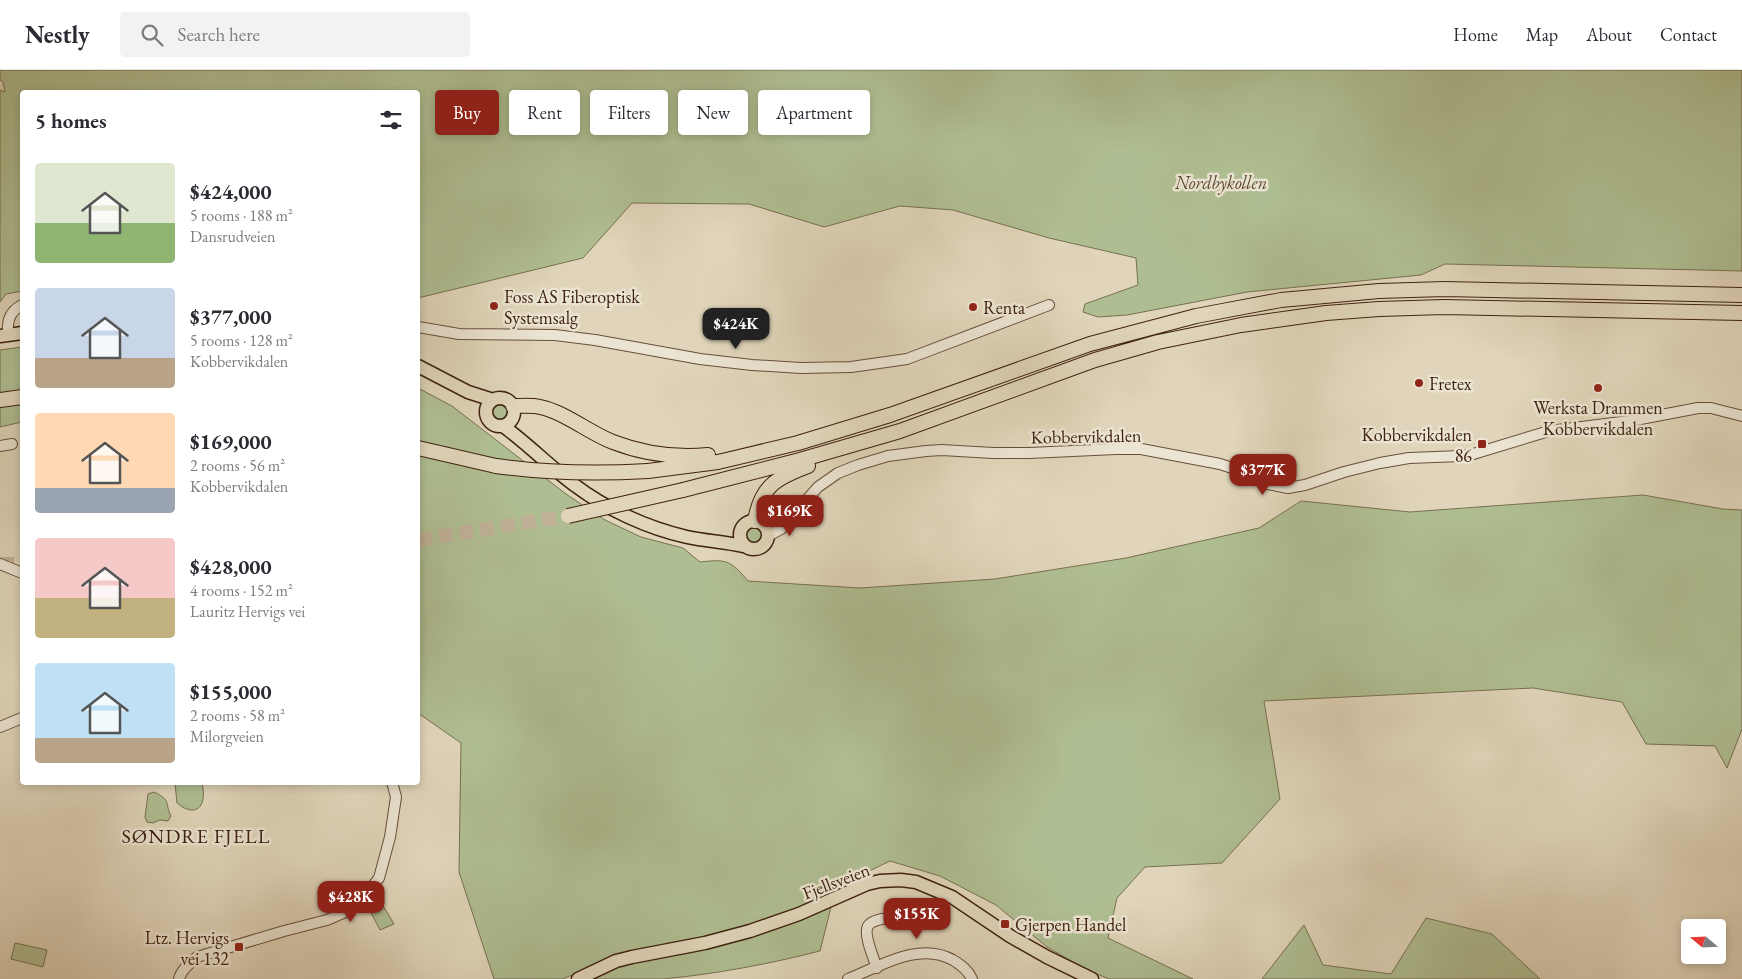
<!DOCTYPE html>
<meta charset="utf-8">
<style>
:root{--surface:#fff;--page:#f2f2f3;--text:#2b2b33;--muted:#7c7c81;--line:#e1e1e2;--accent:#8f2418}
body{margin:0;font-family:"EB Garamond",serif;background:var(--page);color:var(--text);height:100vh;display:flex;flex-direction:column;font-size:19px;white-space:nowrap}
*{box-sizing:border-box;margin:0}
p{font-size:16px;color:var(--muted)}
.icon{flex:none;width:28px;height:28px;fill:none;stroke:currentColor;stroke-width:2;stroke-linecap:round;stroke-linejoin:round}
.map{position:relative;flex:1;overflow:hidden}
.side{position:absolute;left:20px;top:20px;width:400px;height:695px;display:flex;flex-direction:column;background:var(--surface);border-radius:5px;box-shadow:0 2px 8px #0003}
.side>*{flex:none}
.top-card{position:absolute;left:435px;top:20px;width:475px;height:45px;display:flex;gap:10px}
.needle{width:32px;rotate:289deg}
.fabs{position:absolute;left:1681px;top:849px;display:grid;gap:10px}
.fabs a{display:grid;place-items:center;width:45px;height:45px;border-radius:5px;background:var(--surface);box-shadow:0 2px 8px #0003;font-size:25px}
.price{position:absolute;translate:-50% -42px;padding:0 11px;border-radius:10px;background:var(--accent);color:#fff;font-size:16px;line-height:32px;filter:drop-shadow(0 1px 2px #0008)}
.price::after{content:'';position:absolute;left:50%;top:30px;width:15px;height:11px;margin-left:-8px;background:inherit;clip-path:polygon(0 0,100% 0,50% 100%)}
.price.active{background:#222;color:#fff}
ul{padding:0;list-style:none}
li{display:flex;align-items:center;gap:15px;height:125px;padding:0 15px}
li span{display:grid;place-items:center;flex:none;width:140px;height:100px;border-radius:5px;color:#555}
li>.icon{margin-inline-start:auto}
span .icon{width:60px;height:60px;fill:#fffc;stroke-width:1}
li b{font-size:21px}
h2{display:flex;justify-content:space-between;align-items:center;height:60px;padding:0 15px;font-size:21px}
.pill{padding:0 18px;border-radius:5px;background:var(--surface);box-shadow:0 2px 8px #0003;font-size:18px;line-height:45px}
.pill.active{background:var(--accent);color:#fff}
header{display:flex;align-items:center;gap:30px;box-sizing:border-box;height:70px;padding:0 25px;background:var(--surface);border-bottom:1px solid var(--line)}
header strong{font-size:24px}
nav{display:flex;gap:28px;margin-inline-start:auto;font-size:18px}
.search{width:350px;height:45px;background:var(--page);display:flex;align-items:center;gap:12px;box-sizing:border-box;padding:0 18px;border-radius:5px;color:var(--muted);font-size:19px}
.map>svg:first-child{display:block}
</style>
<header>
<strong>Nestly</strong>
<div class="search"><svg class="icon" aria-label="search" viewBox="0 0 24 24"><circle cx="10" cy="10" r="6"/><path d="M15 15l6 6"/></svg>Search here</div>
<nav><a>Home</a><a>Map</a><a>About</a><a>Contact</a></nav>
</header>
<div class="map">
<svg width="1742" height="909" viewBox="0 0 1742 909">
<rect width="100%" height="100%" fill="#e0d5ba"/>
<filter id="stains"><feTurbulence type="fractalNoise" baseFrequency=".004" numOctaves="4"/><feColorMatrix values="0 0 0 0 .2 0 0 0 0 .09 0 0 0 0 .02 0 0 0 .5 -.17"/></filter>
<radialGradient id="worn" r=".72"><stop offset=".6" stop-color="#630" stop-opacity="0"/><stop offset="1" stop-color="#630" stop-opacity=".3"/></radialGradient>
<path fill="#afbe92" stroke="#777050" d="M0 0H1742V201L1445 194 1421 205 1247 222 1127 245 1098 247 1083 242 1085 234 1138 215 1136 188 1049 168 953 140 900 136 824 157 749 134 632 133 583 188 418 228V22H22V221L6 224 0 232V20L5 22 3 12 0 10Z
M22 277V352L0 357V280Z
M418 318 452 336 566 424 605 450 641 467 683 478 700 492C727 489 730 490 748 511L860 518 995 509 1126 488 1259 458 1301 431 1410 442 1643 425 1723 439 1742 440V659L1727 698 1715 676 1646 674 1622 632 1533 618 1264 631 1280 729 1222 793 1145 797 1117 828 1108 868 1193 909H1109L1085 899 1047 877 996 835 940 806 890 791 836 817 820 881C769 894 716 904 663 909 635 909 606 909 579 909L574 904 563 909H494L459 802 461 673 418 643Z
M493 342a7 7 0 1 1 14 0a7 7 0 1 1-14 0Z
M746 465a8 8 0 1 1 16 0a8 8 0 1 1-16 0Z
M175 713H202C203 718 204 724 203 729 200 745 186 741 177 733Z
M154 722C172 731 164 732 171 746L168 751 160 750 153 753 147 752 145 747 148 724Z
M379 829 394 854 380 860 367 835Z
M1426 848 1492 864 1540 909H1262L1304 855 1323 895 1391 904Z
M15 873 47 880 43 897 11 889Z"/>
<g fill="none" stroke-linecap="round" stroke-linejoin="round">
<path stroke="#c0b198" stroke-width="14" stroke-dasharray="14 7" stroke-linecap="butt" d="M418 470 568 446
M0 494H22"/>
<g stroke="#674f3a" stroke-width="12">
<path id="minor" d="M418 257 459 264 555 265 595 270 700 289 752 295 801 298 851 297 907 289 1049 235
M8 265C7 251 9 242 22 235
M0 376 12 374
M764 455 792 445
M768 466 781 459 818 417 838 403 858 395 888 386 926 381 942 380 993 383H1029L1116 379H1141L1220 394 1241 401 1268 414 1288 418 1305 415 1344 402 1380 393 1409 388 1461 386 1470 385 1549 361 1630 351 1698 338H1711L1742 346
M0 494 22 503
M0 657 22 648
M877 898C874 889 863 864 868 856 870 853 874 851 878 850 886 847 892 849 901 851
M179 909C181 900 190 893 197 887L284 861 327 850 350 840 363 828 379 808 390 767 396 727 392 712
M848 909C881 896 919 871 953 890 961 895 968 900 972 909"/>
</g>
<g stroke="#3f220f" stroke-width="15">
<path id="major" d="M0 266 22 263
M418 296 468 322 493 330
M486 342a14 14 0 1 1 28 0a14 14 0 1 1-28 0Z
M503 356C528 374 549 396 573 414 606 439 647 458 687 467 706 471 725 472 743 476
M740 465a14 14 0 1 1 28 0a14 14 0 1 1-28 0Z
M578 909 616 891 632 887 705 873 750 861 799 844 867 814 880 811 901 810 916 812 952 827 1010 866 1047 887 1092 909"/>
</g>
<g stroke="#3f220f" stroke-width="16">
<path id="highway" d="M0 330 22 327
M513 336C522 336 531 335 540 337 565 342 589 363 613 372 644 384 676 388 708 385
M418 378 496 396
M648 401 718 392 798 373 890 345 1090 274 1196 246 1281 230 1379 221 1445 219 1742 225
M683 420 800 390 900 361 1095 290 1158 272 1241 255 1326 243 1379 239 1444 237 1742 243
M755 451C761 416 776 408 808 396"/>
</g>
<use href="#minor" stroke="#ebe4d2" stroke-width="10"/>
<use href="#major" stroke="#e0d5ba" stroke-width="12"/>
<use href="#highway" stroke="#e0d5ba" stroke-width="14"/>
<g stroke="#3f220f" stroke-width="16" stroke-linecap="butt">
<path id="highway-bridge" d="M496 396C546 403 597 404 648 401
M568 446 683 420"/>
</g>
<use href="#highway-bridge" stroke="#e0d5ba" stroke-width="14"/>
</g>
<g fill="#8f2418" stroke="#ebe4d2" stroke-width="2">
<circle cx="494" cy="236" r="5"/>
<circle cx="973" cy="237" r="5"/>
<circle cx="1419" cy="313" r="5"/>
<circle cx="1598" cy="318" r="5"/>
<rect x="1477" y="369" width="10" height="10" rx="2.5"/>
<rect x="1000" y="849" width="10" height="10" rx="2.5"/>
<rect x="234" y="872" width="10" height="10" rx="2.5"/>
</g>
<g text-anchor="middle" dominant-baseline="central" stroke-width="5" stroke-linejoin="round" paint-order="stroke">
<g font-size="18" font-style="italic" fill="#5b4930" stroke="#ebe4d2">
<text x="1221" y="112">Nordbykollen</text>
</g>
<g font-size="18" fill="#3f220f" stroke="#ebe4d2" text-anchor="start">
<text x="504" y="226">Foss AS Fiberoptisk<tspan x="504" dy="21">Systemsalg</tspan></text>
<text x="983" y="237">Renta</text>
<text x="1429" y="313">Fretex</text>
<text x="1598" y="337" text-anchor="middle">Werksta Drammen<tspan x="1598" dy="21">Kobbervikdalen</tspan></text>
<text x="1472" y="364" text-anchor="end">Kobbervikdalen<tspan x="1472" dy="21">86</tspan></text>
<text x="1015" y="854">Gjerpen Handel</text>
<text x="229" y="867" text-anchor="end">Ltz. Hervigs<tspan x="229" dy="21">vei 132</tspan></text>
</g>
<g font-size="18" fill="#3f220f" stroke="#ebe4d2">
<text transform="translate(1086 366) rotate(-1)">Kobbervikdalen</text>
<text transform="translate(836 811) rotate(-21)">Fjellsveien</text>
</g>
<g font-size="20" letter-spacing="1" fill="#3f220f" stroke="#ebe4d2">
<text x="196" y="766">SØNDRE FJELL</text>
</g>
</g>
<rect width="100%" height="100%" filter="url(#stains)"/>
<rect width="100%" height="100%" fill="url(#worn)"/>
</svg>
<div class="fabs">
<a><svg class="needle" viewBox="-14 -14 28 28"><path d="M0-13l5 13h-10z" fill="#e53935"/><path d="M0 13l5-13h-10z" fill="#7c7c81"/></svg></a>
</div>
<b class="price active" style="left:736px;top:280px">$424K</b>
<b class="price" style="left:1263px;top:426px">$377K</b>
<b class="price" style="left:790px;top:467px">$169K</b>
<b class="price" style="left:351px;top:853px">$428K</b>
<b class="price" style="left:917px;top:870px">$155K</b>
<div class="top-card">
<a class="pill active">Buy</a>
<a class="pill">Rent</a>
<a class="pill">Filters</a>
<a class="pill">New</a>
<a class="pill">Apartment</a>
</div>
<section class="side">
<h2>5 homes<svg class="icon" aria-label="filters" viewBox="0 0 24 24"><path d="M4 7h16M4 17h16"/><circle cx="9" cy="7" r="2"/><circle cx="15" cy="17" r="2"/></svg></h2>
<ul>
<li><span style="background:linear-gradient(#dfe7d0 60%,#8fb573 0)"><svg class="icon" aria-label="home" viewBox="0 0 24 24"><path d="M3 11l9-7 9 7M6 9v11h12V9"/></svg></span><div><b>$424,000</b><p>5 rooms · 188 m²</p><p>Dansrudveien</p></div></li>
<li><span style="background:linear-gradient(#c9d6e8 70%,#b9a48a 0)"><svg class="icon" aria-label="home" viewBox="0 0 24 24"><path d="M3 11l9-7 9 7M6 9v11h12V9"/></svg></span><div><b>$377,000</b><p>5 rooms · 128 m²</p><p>Kobbervikdalen</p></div></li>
<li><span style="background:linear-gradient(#ffd9b3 75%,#9aa5b1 0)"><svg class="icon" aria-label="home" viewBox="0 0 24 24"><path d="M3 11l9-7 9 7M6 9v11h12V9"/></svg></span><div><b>$169,000</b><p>2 rooms · 56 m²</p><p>Kobbervikdalen</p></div></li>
<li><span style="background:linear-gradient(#f6c9c9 60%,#c2b280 0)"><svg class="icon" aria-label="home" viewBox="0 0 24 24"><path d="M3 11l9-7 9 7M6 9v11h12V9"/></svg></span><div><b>$428,000</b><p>4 rooms · 152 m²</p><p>Lauritz Hervigs vei</p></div></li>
<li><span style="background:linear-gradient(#bfe0f5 75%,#b9a48a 0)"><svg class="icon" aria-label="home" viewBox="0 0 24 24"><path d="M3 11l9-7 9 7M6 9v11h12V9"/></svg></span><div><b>$155,000</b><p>2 rooms · 58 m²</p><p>Milorgveien</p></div></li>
</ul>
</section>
</div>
